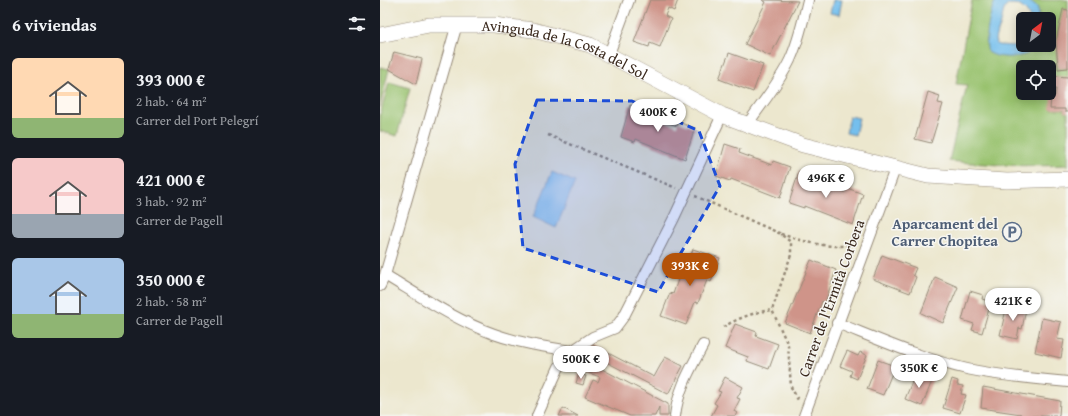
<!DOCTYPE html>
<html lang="es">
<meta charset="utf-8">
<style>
:root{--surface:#171b24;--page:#242831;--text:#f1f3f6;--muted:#9ea1a6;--accent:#b45309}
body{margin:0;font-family:"Gentium Book Plus",serif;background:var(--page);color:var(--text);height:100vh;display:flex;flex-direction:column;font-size:15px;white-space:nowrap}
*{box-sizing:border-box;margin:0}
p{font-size:13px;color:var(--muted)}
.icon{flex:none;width:22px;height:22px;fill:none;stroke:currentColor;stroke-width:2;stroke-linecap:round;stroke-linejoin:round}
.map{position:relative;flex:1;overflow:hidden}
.sheet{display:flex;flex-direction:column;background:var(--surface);width:380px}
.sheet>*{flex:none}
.needle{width:26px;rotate:32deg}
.fabs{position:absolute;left:636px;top:12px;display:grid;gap:8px}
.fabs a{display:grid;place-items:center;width:40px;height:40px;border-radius:6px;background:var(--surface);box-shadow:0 2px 10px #0003;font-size:20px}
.price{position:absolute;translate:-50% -34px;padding:0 9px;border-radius:14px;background:#fff;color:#222;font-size:13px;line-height:26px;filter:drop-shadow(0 1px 2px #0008)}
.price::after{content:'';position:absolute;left:50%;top:24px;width:12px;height:9px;margin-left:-6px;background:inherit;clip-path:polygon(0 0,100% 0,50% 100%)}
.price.active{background:var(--accent);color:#fff}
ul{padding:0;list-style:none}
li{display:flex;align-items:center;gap:12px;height:100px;padding:0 12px}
li span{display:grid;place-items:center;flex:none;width:112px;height:80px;border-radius:6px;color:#555}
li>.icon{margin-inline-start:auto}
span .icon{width:48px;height:48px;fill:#fffc;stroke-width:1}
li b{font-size:17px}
h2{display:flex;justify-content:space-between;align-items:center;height:48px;padding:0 12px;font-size:17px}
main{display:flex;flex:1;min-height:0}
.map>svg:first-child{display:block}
</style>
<main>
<section class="sheet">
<h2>6 viviendas<svg class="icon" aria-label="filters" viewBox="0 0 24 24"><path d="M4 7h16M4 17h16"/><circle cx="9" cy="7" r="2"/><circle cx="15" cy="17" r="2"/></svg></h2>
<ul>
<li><span style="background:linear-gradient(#ffd9b3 75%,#8fb573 0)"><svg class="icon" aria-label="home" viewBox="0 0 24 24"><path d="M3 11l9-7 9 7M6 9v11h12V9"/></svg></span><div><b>393 000 €</b><p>2 hab. · 64 m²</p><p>Carrer del Port Pelegrí</p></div></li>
<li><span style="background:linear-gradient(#f6c9c9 70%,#9aa5b1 0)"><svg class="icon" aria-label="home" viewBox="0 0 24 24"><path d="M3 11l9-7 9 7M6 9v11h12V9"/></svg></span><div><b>421 000 €</b><p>3 hab. · 92 m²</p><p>Carrer de Pagell</p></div></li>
<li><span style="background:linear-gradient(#a9c7e8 70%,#8fb573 0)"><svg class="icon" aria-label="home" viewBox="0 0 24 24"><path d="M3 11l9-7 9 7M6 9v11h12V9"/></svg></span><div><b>350 000 €</b><p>2 hab. · 58 m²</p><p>Carrer de Pagell</p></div></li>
</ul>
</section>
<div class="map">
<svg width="688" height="416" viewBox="0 0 688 416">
<rect width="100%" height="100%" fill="#f6f6f2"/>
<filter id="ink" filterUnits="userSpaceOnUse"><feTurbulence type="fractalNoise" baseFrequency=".025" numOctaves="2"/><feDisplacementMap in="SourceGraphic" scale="8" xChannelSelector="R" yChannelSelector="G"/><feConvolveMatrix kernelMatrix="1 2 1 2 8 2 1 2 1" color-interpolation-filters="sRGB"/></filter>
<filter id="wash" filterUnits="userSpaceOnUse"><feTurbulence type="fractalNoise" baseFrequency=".012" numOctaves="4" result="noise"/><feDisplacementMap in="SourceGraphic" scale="16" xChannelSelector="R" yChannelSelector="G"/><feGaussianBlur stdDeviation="0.9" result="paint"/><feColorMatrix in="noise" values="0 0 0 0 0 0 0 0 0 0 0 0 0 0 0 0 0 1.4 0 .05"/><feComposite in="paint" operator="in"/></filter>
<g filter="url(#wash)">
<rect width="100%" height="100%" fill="#ece7ce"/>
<path fill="#99c26e" stroke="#6a7646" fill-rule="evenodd" d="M592 0H616L608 29 606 45 653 48 654 45H669V19H658L659 11 648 0H688V10L683 9 676 41 678 69 688 68V77L676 89 671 109H685V112H688V165C648 167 609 165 569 161L587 85 576 84ZM643 67H669V93H643Z
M0 67 9 69 0 107Z
M9 82 30 88 17 136 0 131V115Z"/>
<path fill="#74bfed" stroke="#587486" d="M453 0H462L459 15 450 13Z
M616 0H648L658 8V19H650C648 12 644 8 638 5 621 0 624 16 620 26 618 32 615 35 615 41L618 45 635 46 643 43V45H654L647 54C636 58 618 59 608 52 604 42 610 9 616 0Z
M470 116 479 118 475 135 466 133Z
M172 172 195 182 176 228 153 217Z"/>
<g id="blocks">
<path fill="#cf9489" d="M270 0H298L294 11 288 8 285 16 291 19 280 47 270 43 269 47 254 42Z
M382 0 418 1 390 56 365 44 386 2Z
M683 9 688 10V68L678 69 676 41Z
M14 52 42 59 36 84 9 69Z
M349 53 383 65 373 92 339 79Z
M673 76 688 77V112H685V109H670L671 96H675L676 89H672Z
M548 92 560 96 558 103 563 104 551 143 535 139Z
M250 105 265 110 264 114 297 126 298 122 315 128 305 159 256 139 255 142 241 137Z
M345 144 360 149 359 153 392 165 393 161 410 167 400 198 351 179 350 181 336 176Z
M419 171 434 177 433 180 465 192 467 188 483 194 473 225 424 206V208L409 203Z
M313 249 340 258 331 282 327 280 318 303 315 302 306 325 281 316 290 293 293 294 301 271 305 272Z
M502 255 536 268 533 275 536 277 530 293 493 279Z
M431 260 456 270 445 302 442 301 430 333 405 323Z
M555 277 578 287 563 323 541 313Z
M590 291 603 295 602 299 611 302 602 333 592 330 594 324 582 320Z
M627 305 646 309 642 329 639 328 637 339 620 335Z
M662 318 681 322 677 339 684 340 681 358 655 352Z
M355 324 377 332 376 336 398 344 389 369 367 361 368 357 345 348Z
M211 344 274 377 285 357 303 366 288 394 207 352Z
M467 351 478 356 480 352 487 355 477 379 470 376 472 371 460 366Z
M203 359 288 404V416H279V407L275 416H250L205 397 213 380 218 382 220 377 198 369Z
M498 360 515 366 503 395 487 389Z
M536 372 547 377 548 373 554 376 542 406 525 399Z
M199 374 206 376 203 385 196 383Z
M345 377 363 387 357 398 360 399 354 411 357 413 355 416H331L337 405 334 403 341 392 338 391Z
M572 379 578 381 577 385 583 386 581 394 586 395 580 413 563 408Z
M603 387 680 401 679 416H641V414L601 408Z
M183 408 198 416H179Z"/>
</g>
</g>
<g filter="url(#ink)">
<use href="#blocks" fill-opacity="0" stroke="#948876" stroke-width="1"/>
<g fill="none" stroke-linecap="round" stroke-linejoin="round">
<g stroke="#948876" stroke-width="12">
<path id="street" d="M229 54 249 0
M367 125C382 103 399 83 410 60 419 41 423 20 428 0
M5 275C40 296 75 320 114 334 139 343 165 347 192 351
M0 286 5 275 77 24
M457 323C500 340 543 359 587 369 620 376 654 379 688 382
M157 416 179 367 192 351 213 337 235 328 244 316 294 218 342 115
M295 416C298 389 311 368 323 345
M424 416 515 169"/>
</g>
<g stroke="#948876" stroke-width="16">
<g id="secondary">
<path id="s1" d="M0 35 49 25H114L153 30 210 45 342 115 423 145 548 176 627 181 688 179"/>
</g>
</g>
<path stroke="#948876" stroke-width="2.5" stroke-dasharray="3 3" stroke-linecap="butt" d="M168 135 296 188
M315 196 399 233 411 242V255L392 310 408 345 411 387 418 400
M401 234C425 242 452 250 476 244
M343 327C359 318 374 312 392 310"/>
<use href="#street" stroke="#fff" stroke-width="10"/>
<use href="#secondary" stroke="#fff" stroke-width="15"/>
</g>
</g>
<path fill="#1d4ed8" fill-opacity="0.2" stroke="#1d4ed8" stroke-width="3" stroke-dasharray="8 5" stroke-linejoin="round" d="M157 100 252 101 319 131 340 186 278 292 143 248 135 164Z"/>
<defs>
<g id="parking-ring" transform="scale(1)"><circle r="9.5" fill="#f6f6f2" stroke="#5c6f8a" stroke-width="1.5"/><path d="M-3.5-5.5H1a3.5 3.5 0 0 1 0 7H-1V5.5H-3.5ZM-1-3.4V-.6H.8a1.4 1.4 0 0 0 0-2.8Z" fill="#5c6f8a"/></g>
</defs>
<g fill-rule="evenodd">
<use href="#parking-ring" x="632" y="232"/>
</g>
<g text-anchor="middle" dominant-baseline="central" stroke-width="3" stroke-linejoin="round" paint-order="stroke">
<g font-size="15" fill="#3b2a1e" stroke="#f6f6f2">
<text stroke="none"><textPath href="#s1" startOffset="190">Avinguda de la Costa del Sol</textPath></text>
<text transform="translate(451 298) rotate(-70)">Carrer de l'Ermità Corbera</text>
</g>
<g font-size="15" font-weight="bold" fill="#4e5e75" stroke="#f6f6f2" text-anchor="end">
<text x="618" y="223">Aparcament del<tspan x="618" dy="17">Carrer Chopitea</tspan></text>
</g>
</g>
</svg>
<div class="fabs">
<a><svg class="needle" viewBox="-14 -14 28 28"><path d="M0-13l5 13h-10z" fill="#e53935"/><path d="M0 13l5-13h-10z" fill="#9ea1a6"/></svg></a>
<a><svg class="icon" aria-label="locate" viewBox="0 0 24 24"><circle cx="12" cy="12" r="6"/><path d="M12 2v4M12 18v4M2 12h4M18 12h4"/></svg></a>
</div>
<b class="price" style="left:278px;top:133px">400K €</b>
<b class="price" style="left:446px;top:199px">496K €</b>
<b class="price active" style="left:310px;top:287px">393K €</b>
<b class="price" style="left:633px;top:322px">421K €</b>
<b class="price" style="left:201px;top:380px">500K €</b>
<b class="price" style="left:539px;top:389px">350K €</b>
</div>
</main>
